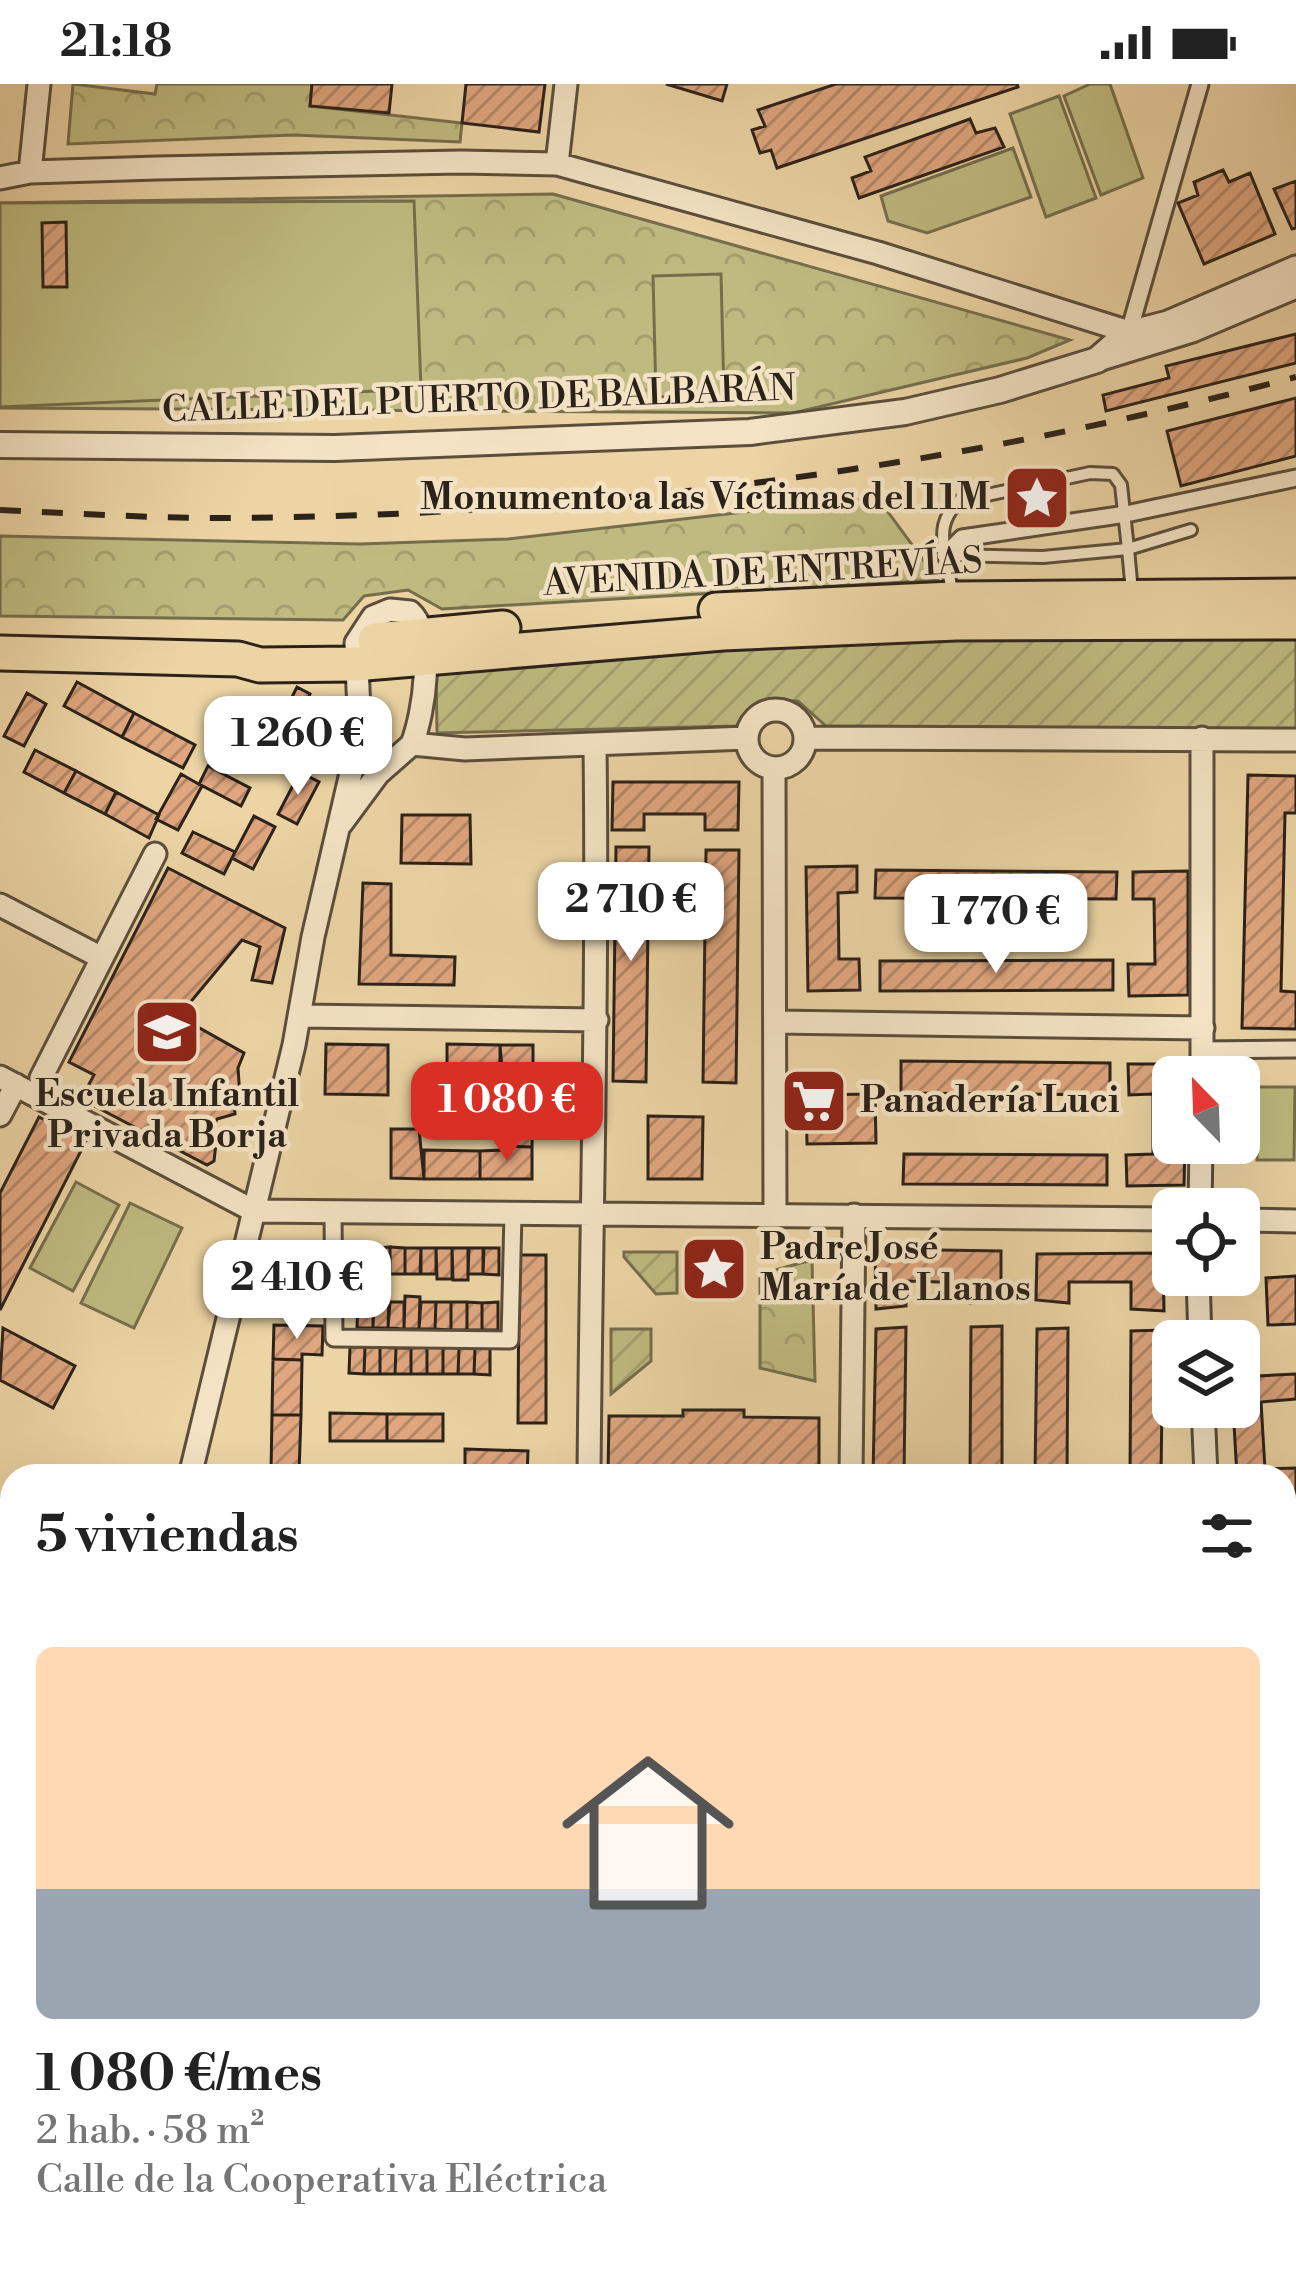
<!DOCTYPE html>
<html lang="es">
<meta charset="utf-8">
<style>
:root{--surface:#fff;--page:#f6f6f6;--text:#222;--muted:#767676;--accent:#d93025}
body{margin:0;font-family:"Libre Bodoni",serif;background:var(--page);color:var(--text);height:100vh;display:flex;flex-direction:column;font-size:45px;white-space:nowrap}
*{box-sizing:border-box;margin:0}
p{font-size:39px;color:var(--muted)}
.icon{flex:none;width:66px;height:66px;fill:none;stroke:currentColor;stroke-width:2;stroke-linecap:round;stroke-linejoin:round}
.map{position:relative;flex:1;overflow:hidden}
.panel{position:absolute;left:0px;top:1380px;width:1296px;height:807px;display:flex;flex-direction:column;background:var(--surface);border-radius:36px 36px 0 0;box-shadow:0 12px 48px #0002}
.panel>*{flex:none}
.needle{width:78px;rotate:337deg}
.controls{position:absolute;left:1152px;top:972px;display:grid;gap:24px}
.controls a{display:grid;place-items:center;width:108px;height:108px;border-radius:18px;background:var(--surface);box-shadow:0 12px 48px #0002;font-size:60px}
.price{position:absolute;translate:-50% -102px;padding:0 27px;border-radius:24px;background:#fff;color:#222;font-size:39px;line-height:78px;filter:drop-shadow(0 3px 6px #0008)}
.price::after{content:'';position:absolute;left:50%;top:72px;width:36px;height:27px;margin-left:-18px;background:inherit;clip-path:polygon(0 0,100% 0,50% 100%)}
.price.active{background:var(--accent);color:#fff}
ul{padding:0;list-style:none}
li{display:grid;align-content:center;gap:24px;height:636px;padding:0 36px}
li span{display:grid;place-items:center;height:372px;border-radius:18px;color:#555}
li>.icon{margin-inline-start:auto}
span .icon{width:216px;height:216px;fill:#fffc;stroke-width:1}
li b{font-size:51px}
h2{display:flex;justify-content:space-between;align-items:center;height:144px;padding:0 36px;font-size:51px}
.status{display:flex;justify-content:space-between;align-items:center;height:84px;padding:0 60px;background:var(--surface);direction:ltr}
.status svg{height:33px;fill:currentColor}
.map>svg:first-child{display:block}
</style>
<div class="status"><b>21:18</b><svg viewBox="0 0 49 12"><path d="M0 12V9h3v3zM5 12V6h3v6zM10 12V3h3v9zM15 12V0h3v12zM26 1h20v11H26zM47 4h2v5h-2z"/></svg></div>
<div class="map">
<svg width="1296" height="2186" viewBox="0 0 1296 2186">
<defs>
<pattern id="park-crowns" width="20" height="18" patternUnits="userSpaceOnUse" patternTransform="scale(3)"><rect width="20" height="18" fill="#bfbb80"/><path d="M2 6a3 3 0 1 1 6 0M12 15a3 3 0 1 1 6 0" fill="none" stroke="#a4a06e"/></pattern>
<pattern id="garden-furrows" width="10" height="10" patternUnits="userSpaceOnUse" patternTransform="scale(3)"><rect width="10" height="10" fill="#bfbb80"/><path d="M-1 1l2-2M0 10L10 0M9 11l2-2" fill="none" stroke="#a4a06e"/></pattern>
<pattern id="building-hatch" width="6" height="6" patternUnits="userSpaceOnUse" patternTransform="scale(3)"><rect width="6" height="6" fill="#dfa67f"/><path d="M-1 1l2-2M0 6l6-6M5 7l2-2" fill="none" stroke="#b58767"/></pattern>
</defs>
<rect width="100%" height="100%" fill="#ecd4a4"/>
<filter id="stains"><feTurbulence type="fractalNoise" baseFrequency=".00167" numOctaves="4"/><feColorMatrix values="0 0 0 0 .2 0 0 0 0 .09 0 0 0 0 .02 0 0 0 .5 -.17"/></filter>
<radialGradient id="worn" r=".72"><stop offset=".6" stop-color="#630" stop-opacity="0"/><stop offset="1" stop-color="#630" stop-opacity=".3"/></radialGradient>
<path fill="url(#park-crowns)" stroke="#756e4d" stroke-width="3" d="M73 0 155 10 157 0H312L310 22 462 39 460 58 294 51 68 60Z
M553 110 1070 256 1027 274 793 329 0 324V119Z
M877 413 938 496 442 525 408 506 364 512 343 536 0 532V452L360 460 508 455Z
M812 1176 815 1297 760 1284V1190Z
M12 1929V2175H414L419 2186H0V1935Z"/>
<path fill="url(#garden-furrows)" stroke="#756e4d" stroke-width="3" d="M906 549H1296V645L826 642 798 617 758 618 736 642 437 649 436 582Z
M624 1168H677V1209L656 1210 624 1173Z
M611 1245H651V1277L611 1310Z"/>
<path fill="#bfbb80" stroke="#756e4d" stroke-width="3" d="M1090 0H1110L1143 94 1101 111 1064 12Z
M1059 12 1096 114 1046 133 1010 30Z
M1013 64 1031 113 927 149 888 137 881 112Z
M414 117 421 305 0 323V119Z
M721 190 724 311 656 313 653 192Z
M1258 1003H1295L1294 1076H1257Z
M76 1098 119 1121 73 1207 30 1184Z
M130 1119 182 1144 134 1244 81 1219Z"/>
<path fill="url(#building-hatch)" stroke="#2b221a" stroke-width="3" d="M312 0H392L389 29 310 22Z
M466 0H545L539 48 462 39Z
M666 0H727L722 17Z
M836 0H1017L1018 3 777 84 771 66 760 69 752 46 765 42 758 26Z
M970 35 976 49 995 44 1004 63 859 114 852 94 871 87 865 73Z
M1223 86 1229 98 1250 89 1275 150 1204 180 1178 119 1198 111 1194 98Z
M1296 97V144L1292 145 1274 105Z
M66 138 67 203H43L42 139Z
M1296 250V279L1106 327 1103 311 1169 294 1166 282Z
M1296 314V372L1181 402 1167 347Z
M77 598 134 629 122 653 64 622Z
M297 603 310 610 303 626 335 643 325 657 282 633Z
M27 609 46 620 24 662 4 652Z
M134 629 195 661 183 684 122 653Z
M247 630 278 645 283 634 299 642 278 685 258 676 267 658 240 644Z
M35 666 76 687 64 709 24 688Z
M208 682 250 704 241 722 199 700Z
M76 687 116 708 105 730 64 709Z
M300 688 319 698 297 740 278 730Z
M181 690 202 702 178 746 156 735Z
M1248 691 1296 692V729H1285L1281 907 1296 908V945L1242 944Z
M613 698H739L738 746H705V730H644V746H612Z
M116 708 159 731 149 754 105 730Z
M402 731H470L471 780 401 779Z
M254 732 275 743 253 785 232 774Z
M193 748 235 768 224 790 182 769Z
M616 763H649L646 998 613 997Z
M706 766H739L736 999 703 998Z
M857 782V808L838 809 839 875H859L860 906 808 907 806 783Z
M168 784 285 844 272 899 252 896 260 863 242 856 188 921 189 938 244 969 238 984 240 1013 234 1015 235 1030 217 1035 209 1053 216 1059 214 1077 207 1081 81 1015 94 991 69 978Z
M876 786 1117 788 1116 815 875 814Z
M1188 787V911L1129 912 1128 880H1155L1154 815H1133V788Z
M363 799 391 800V871L455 873 454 901 359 900Z
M1113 876V906L880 907V877Z
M326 960 388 961V1011L325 1010Z
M447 960 500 961V989H447Z
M500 961H533V1009H504Z
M901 977 1110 979V1011L901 1009Z
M1128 980H1188L1187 993H1173V1059H1185L1184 1101 1127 1102 1126 1071 1153 1070V1010L1129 1011Z
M504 1009H533L532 1063 503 1062Z
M875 1010 876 1059 807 1060 806 1011Z
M648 1032 703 1033 702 1095H648Z
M39 1033 86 1057 0 1226V1109Z
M391 1045H419L424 1095 391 1094Z
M503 1062 532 1063V1095H480V1067L503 1066Z
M424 1066 480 1067V1095H424Z
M904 1070 1107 1071V1101L903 1100Z
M390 1163 405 1164V1190H390Z
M390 1163V1190H373L374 1164Z
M358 1164H374L373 1190 358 1189Z
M405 1164H421L420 1190H405Z
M421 1164H436V1190H421Z
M436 1164H452V1195H437Z
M452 1164H468V1196H453Z
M469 1164H483V1190H468Z
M484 1164H499V1191L483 1190Z
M875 1165 1001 1167V1217L970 1219 972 1199 907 1197 906 1222 876 1225Z
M1163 1169 1164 1227 1131 1225V1198H1069V1219L1036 1216 1037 1170Z
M519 1171H546V1339H518Z
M1296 1192V1240L1268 1241 1266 1194Z
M374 1212 389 1213 388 1244H373Z
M405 1212 420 1213 419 1245H404Z
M373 1217V1244H357L358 1218Z
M390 1218H404V1245L388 1244Z
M421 1218H436L435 1245H419Z
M436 1218H451V1246L435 1245Z
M451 1218H467V1246H451Z
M467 1218 482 1219V1246H467Z
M498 1218V1246H482V1219Z
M274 1241 323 1242 322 1271 302 1270V1276L273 1275Z
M1002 1242V1392H970L971 1243Z
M906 1243 904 1392H873L876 1245Z
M3 1244 75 1282 53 1324 0 1296Z
M1068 1244 1067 1392H1035L1037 1245Z
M1163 1246 1161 1392H1130L1131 1247Z
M350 1263H365L364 1290 349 1289Z
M365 1263H380V1290H364Z
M380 1263 396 1264 395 1290H380Z
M427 1263H443V1290H427Z
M427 1263V1290H411V1264Z
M443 1263 459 1264 458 1290H443Z
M396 1264H411V1290H395Z
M459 1264H475L474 1290H458Z
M475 1264H490V1291L474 1290Z
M273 1275 302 1276 301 1331H272Z
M1296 1290V1315L1261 1318 1265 1385 1296 1384V1409L1284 1410V1392H1237L1233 1323H1239V1293Z
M683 1326H744V1333L819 1334V1392H608L609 1332H683Z
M330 1329 387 1330V1357H330Z
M387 1330H443V1357H387Z
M272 1331H301L299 1389 271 1388Z
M465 1365 528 1367 527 1392H465Z
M1296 1881V1931H1284V1882Z
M1284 1990H1287L1289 2011H1296V2036L1284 2037Z
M592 2175H627V2186H594Z"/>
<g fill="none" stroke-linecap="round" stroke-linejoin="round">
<g stroke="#5b4e3c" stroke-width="16">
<path id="service" d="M945 471C941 447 942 434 959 417L1090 389 1113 390 1121 401 1128 465 1191 446
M953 512 945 471 1043 473 1128 465 1132 508"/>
</g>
<g stroke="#5b4e3c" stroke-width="21">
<path id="pedestrian" d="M1129 248 1200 0
M945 471 962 454 1126 430 1296 394
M1203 966 1296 965
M333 1127 334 1254 510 1256 513 1129"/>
</g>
<g stroke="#5b4e3c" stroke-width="27">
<path id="minor" d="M557 80 566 0
M30 88 39 0
M0 94 30 88 157 84 461 78 557 80 878 169 1129 248 1168 238 1296 183
M1098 276 1192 247 1296 203
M747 655a29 29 0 1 1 58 0a29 29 0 1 1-58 0Z
M806 654 1296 656
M774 685 775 1131
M341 740 378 690 412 660 465 665 747 654
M0 821 102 874
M300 932 597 936
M775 938 1203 944
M0 993 254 1127 1173 1135
M1202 993V654
M41 994 155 770
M0 1031 16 1001
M1200 1125 1201 1059
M1239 1136 1296 1137
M1198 1191 1200 1257
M1203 1323 1206 1392
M190 1392 294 961 313 853 360 650 356 559 373 533 390 526 410 528C436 552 424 629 412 660
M589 1392C591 1149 598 906 595 662
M851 1392 854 1131
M1284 1451 1296 1450
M0 1880 12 1869
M1284 2154H1296
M1115 2175V2186
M1236 2175V2186
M656 2186 657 2175"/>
</g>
<g stroke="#5b4e3c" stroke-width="30">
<path id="tertiary" d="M0 361 335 364 750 348 905 328 1000 306 1097 276 1129 248
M439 2175 445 2186"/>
</g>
<g stroke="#2b221a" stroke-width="39">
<path id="primary" d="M716 526 953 515 1296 512
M375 556 503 544
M0 569 238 575 260 581 354 580 723 549 956 539 1296 538"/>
</g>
<use href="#service" stroke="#f3e3c4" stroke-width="10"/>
<use href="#pedestrian" stroke="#f3e3c4" stroke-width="15"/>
<use href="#minor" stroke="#f3e3c4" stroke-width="21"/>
<use href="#tertiary" stroke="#f3e3c4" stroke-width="24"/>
<use href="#primary" stroke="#ecd4a4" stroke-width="33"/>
<path stroke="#2b221a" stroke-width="6" stroke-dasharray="21 21" stroke-linecap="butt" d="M0 426C72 429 145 434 218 434 577 433 949 386 1296 293"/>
</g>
<defs>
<g id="sight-square" transform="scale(3.45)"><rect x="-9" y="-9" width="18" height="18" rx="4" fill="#8f2418" stroke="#f3e3c4"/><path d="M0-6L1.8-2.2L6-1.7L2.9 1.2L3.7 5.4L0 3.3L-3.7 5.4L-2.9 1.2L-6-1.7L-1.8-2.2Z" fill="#fff"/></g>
<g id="school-square" transform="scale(3.45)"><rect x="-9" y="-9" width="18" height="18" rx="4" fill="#8f2418" stroke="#f3e3c4"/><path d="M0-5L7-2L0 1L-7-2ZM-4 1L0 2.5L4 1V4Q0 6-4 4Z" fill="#fff"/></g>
<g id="supermarket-square" transform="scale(3.45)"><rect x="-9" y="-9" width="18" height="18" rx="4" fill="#8f2418" stroke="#f3e3c4"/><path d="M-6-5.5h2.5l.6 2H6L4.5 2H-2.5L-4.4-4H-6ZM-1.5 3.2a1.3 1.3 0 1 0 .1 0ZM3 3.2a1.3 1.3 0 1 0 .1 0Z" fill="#fff"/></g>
</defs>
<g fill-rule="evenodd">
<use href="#sight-square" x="1037" y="414"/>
<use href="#school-square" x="167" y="948"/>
<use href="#supermarket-square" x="814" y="1017"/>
<use href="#sight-square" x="714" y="1185"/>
</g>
<g text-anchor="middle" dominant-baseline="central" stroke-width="9" stroke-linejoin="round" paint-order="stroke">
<g font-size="36" fill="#2b221a" stroke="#f3e3c4">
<text transform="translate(479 316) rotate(-2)">CALLE DEL PUERTO DE BALBARÁN</text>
<text transform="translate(763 489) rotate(-3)">AVENIDA DE ENTREVÍAS</text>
</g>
<g font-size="36" font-weight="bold" fill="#2b221a" stroke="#f3e3c4" text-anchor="start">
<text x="990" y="414" text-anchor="end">Monumento a las Víctimas del 11M</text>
<text x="167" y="1011" text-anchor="middle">Escuela Infantil<tspan x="167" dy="41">Privada Borja</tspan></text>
<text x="860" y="1017">Panadería Luci</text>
<text x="760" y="1164">Padre José<tspan x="760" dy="41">María de Llanos</tspan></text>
</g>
</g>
<rect width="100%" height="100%" filter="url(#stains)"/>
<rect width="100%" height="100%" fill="url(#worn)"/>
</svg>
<div class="controls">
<a><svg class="needle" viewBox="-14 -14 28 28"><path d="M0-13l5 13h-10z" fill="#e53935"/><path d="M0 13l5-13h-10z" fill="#767676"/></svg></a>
<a><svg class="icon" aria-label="locate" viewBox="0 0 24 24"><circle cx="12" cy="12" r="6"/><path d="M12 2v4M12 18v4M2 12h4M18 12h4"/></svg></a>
<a><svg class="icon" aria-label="layers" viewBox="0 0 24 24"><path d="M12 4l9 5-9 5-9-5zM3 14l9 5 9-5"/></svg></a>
</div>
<b class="price" style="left:298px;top:714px">1 260 €</b>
<b class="price" style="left:631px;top:880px">2 710 €</b>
<b class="price" style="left:996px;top:892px">1 770 €</b>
<b class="price active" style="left:507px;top:1080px">1 080 €</b>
<b class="price" style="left:297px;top:1258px">2 410 €</b>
<section class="panel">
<h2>5 viviendas<svg class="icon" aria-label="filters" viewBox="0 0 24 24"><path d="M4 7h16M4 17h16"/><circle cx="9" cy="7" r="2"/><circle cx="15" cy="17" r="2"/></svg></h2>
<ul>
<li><span style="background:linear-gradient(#ffd9b3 65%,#9aa5b1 0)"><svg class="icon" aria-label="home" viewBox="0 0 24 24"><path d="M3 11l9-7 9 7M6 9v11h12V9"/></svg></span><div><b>1 080 €/mes</b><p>2 hab. · 58 m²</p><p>Calle de la Cooperativa Eléctrica</p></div></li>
</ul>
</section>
</div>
